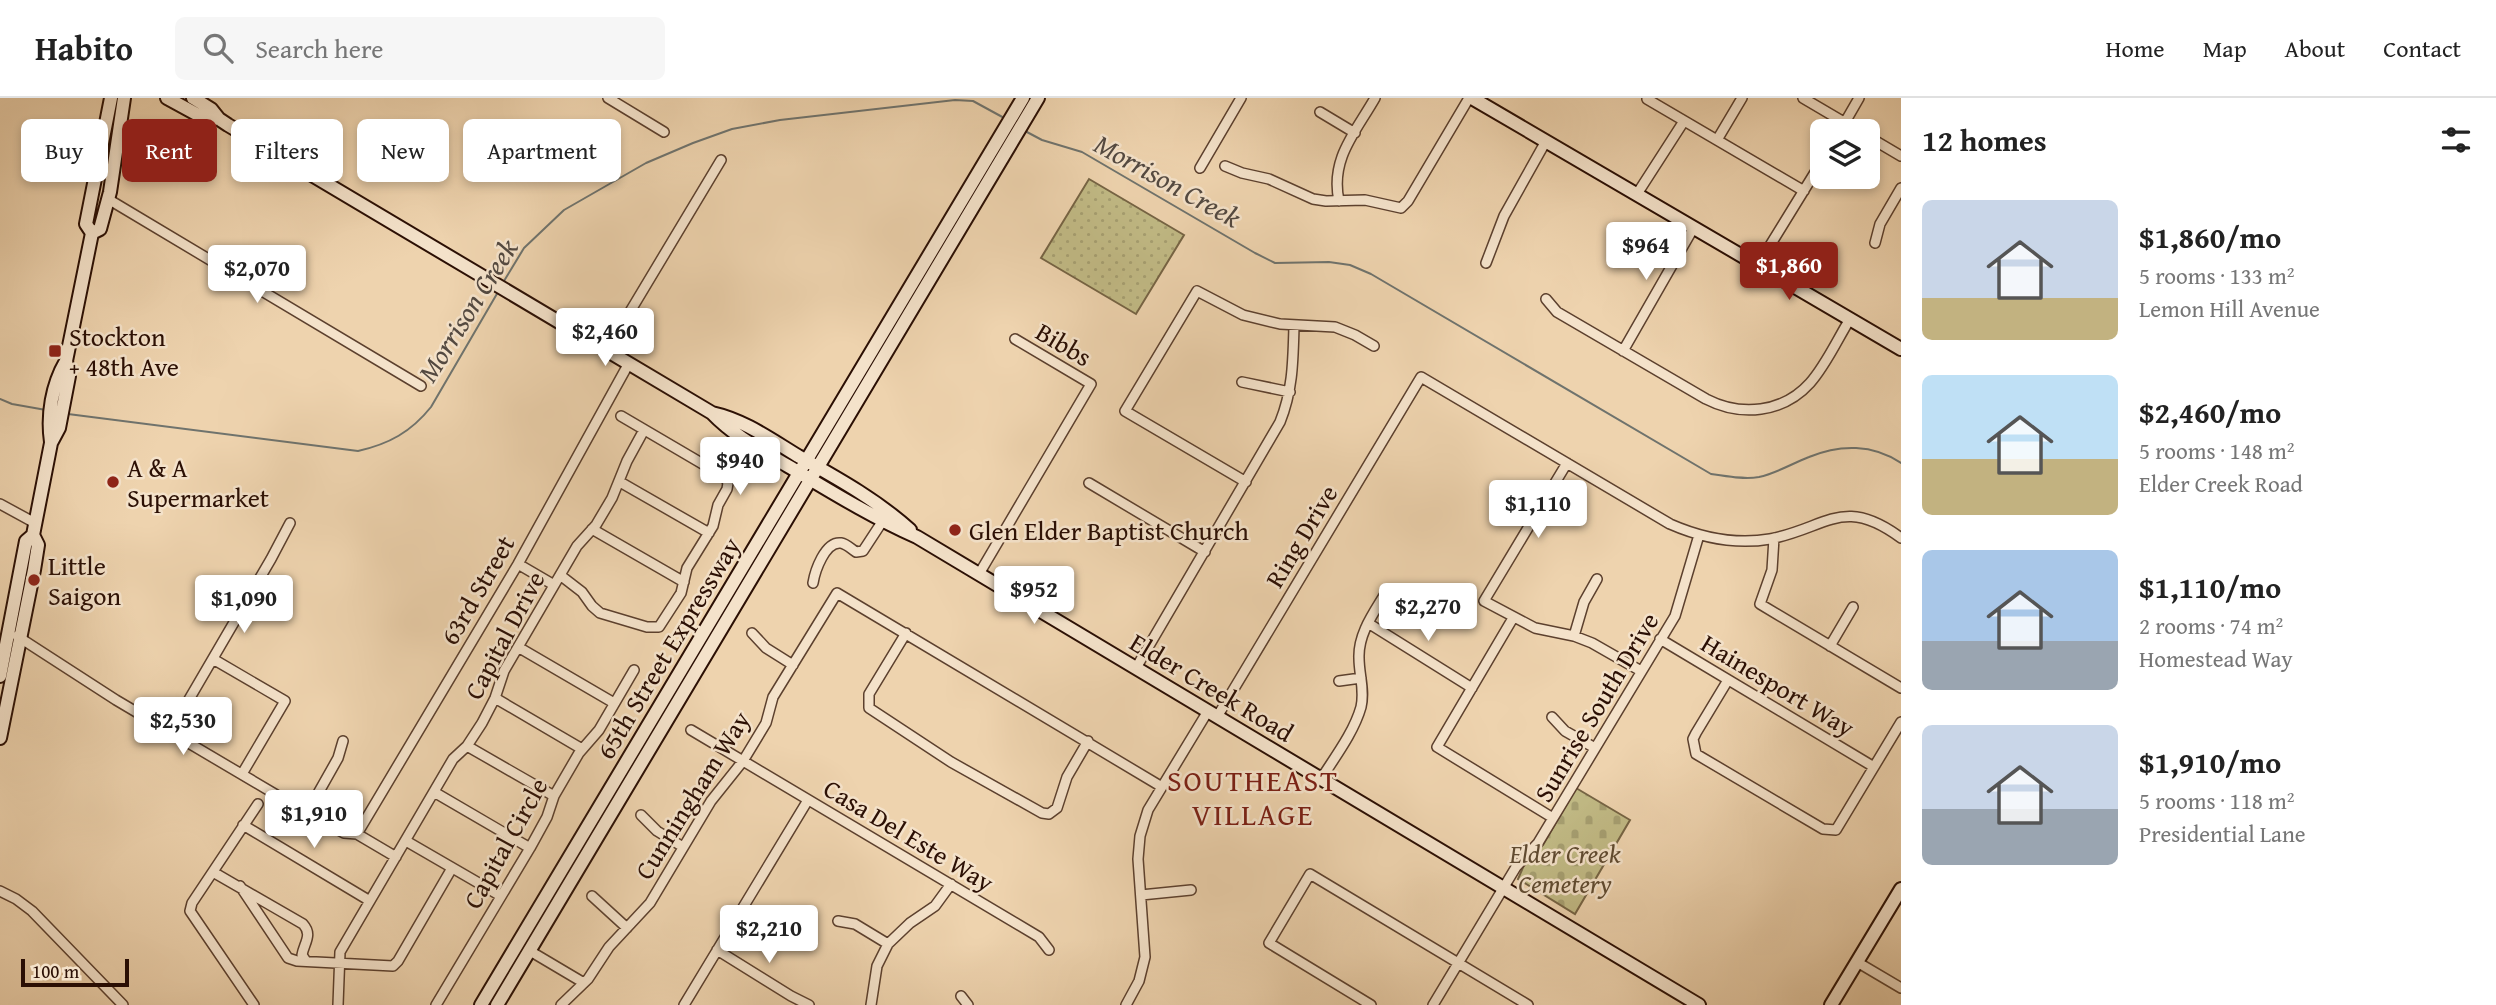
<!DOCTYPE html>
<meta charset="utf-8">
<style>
:root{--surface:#fff;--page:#f6f6f6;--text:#222;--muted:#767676;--line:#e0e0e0;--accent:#8f2418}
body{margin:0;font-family:"Gentium Book Plus",serif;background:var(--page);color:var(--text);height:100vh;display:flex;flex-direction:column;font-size:26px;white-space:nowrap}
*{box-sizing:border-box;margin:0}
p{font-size:23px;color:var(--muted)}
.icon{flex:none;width:38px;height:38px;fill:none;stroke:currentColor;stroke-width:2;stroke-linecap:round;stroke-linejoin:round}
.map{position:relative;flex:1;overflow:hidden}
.side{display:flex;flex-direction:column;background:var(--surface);width:595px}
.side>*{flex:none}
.top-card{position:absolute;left:21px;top:21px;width:665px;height:63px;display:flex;gap:14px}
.tools{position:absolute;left:1810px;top:21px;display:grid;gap:14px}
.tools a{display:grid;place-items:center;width:70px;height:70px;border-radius:10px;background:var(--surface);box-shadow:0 4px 10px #0003;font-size:35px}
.scale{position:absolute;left:21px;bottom:18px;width:108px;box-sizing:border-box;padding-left:7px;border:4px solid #2b0f04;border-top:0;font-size:19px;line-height:24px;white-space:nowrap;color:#2b0f04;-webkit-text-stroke:5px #f4e2ca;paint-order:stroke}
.price{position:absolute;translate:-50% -60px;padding:0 16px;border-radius:7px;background:#fff;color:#222;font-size:23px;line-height:46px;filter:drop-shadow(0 2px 4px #0008)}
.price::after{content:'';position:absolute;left:50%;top:42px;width:21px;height:16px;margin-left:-10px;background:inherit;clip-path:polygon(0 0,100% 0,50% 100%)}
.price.active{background:var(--accent);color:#fff}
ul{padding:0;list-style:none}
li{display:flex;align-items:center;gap:21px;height:175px;padding:0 21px}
li span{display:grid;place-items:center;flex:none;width:196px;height:140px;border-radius:10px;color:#555}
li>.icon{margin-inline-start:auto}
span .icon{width:84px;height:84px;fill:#fffc;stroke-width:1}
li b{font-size:30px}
h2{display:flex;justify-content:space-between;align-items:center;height:84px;padding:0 21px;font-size:30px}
.chip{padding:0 24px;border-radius:10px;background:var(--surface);box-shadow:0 4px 10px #0003;font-size:24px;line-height:63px}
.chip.active{background:var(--accent);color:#fff}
header{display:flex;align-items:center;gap:42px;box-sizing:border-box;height:98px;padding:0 35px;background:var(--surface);border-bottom:2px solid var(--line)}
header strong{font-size:33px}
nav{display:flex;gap:38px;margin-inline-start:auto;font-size:24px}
.search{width:490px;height:63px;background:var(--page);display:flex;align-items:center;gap:18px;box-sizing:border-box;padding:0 24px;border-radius:10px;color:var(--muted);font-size:26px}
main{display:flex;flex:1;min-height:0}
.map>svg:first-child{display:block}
</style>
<header>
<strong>Habito</strong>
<div class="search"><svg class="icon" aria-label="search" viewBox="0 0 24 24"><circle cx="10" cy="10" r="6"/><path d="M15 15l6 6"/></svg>Search here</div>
<nav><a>Home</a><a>Map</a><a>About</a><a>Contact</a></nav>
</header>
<main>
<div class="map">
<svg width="1901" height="907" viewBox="0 0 1901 907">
<defs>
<pattern id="grass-dots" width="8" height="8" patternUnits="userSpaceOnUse" patternTransform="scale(1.75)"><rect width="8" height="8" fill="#c1ba85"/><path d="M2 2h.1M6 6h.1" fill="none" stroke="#a69f71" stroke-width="1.8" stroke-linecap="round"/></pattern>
<pattern id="cemetery-stones" width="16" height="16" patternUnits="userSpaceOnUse" patternTransform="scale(1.75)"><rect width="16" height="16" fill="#c1ba85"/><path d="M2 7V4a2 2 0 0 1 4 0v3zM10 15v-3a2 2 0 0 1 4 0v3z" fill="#a69f71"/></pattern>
</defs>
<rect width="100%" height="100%" fill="#eed3ae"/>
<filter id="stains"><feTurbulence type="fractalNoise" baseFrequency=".00286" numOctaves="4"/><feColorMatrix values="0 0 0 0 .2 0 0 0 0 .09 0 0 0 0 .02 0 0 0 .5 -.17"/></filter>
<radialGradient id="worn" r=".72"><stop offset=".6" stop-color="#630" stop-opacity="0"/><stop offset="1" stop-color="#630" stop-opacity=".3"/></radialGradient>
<path fill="url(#grass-dots)" stroke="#766444" stroke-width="2" d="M1089 81 1184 137 1136 216 1041 160Z"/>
<path fill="url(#cemetery-stones)" stroke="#766444" stroke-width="2" d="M1576 690 1630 722 1575 816 1518 781 1524 767 1543 747Z"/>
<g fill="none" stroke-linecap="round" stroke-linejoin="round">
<path stroke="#6f736d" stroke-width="2" d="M1025 33 1042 42 1082 54 1255 155 1275 165 1329 164 1350 167 1371 176 1711 376C1726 378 1743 382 1759 379 1777 375 1791 366 1809 359 1840 346 1873 346 1901 365
M504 183 524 150 564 112 646 65 693 45 732 31 780 22 955 2 973 3 1006 21
M0 301 12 306 46 312
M68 316 358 353C389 346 411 334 431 309L498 194"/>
<g stroke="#5c402e" stroke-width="12">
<path id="street" d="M608 0 664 34
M1803 0 1859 33
M1647 1 1804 93
M1320 14 1355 35
M1840 33 1859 0
M1867 38 1901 58
M1717 42 1742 0
M1225 68 1242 75 1269 81 1313 101 1326 103 1365 102 1401 110 1408 103 1469 0
M1200 70 1241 0
M1637 96 1684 23
M108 101 421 288
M1339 103C1330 61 1355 35 1375 0
M1875 145 1880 126 1901 90
M1486 165 1504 118 1546 43
M1758 167 1822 63
M1546 201 1557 214 1706 301C1741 319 1783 315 1810 285 1826 267 1837 242 1850 221
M607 252 721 62
M1623 253 1694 129
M1242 284 1290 294
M1567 365 1484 503 1535 530 1574 538 1592 545 1641 573
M620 384 709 435
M1246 384 1125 313 1197 193 1243 217 1280 226 1335 229 1355 237 1374 248
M1089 385 1205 454
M0 406 35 425
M592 431 684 484
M1774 440 1772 472 1760 506 1901 590
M518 466 554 487
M979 476 1091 286 1015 241
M560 477 582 494 592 508 600 515 647 529H659L681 495 687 470 713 428 718 407 727 391 728 385 725 379 621 318
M813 485C815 473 825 443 841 445 847 446 851 451 856 454L863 453 882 424
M1513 520 1437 649 1553 720
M1368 525 1472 590
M752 535 766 550 793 567
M906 535 869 596V610L951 664 1042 715 1049 716 1057 710 1067 679 1088 643
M17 538 116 602 307 715 344 735 357 736
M1574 538 1584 504 1597 481
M1660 541 1874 669
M1830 548 1853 509
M518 549 614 605
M213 561 285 603 242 676
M1136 570 1280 324C1293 292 1293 262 1294 228
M1728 582 1696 635 1693 641 1696 656 1823 731 1836 732 1901 624
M1339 583 1361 580
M495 600 582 651
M1217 619 1421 279 1670 426C1702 440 1735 447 1770 441 1827 430 1843 397 1901 440
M1552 619 1565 633 1595 650
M691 632 1039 839 1049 852
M170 634 271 461 290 425
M467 648 554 698
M1321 681C1335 659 1354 634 1361 609 1365 592 1359 577 1359 560 1358 534 1376 512 1388 491
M434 694 530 750
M307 715 338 660 343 643
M641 717 657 733 683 749
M243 727 370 803
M357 736 518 466 629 265
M357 736 396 759
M406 743 501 798
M213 774 303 826C313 837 304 845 302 857L306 863
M240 788 288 860 297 863 393 868 398 863 452 770
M0 793 16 801 32 813 123 907
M1141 797 1191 792
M592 798 627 830
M838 823 855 826 888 846
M717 852 791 898 809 907
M530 853 584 885
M1857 864 1901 890
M961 898 968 907
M254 907 190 813 192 805 258 706
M338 907 340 854 453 661 467 648 482 625 495 600 504 573 577 448 596 427 612 400 627 363 644 332
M436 907 530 750 547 719 554 698 579 655 599 632 634 572
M561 907 588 881 609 849 650 805 711 703 743 663 766 625 773 599 837 495 1162 689
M684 907 808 702
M871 907 877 868 888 846 910 825 935 808 951 786
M1126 907 1139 883 1145 859 1138 761 1140 738 1148 712 1208 613
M1371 907 1269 845 1310 776 1528 907
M1433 907 1516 769 1538 745 1675 518 1699 437"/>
</g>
<g stroke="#2b0f04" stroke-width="16">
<path id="secondary" d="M167 0 200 18 219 21
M193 0 211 11 219 21 228 27 712 315C744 322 770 341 798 358 837 380 877 402 910 432
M1472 0 1901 251
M92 135 86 126 111 0
M712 315C734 338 761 352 788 368 830 393 872 419 917 439L1699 907
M51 344C47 317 52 287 66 263L92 135 100 131 110 94 124 0
M0 578 26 443 33 437
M0 640 34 472 38 447 33 437 51 345 59 330 69 278 66 263
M481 907 1023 0
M497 907 1038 0
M1831 907 1901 791"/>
</g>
<use href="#street" stroke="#f4e2ca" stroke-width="9"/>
<use href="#secondary" stroke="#f4e2ca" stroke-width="12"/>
</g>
<g fill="#8f2418" stroke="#f4e2ca" stroke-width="2.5">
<rect x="48" y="246" width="14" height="14" rx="3.5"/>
<circle cx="113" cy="384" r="7"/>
<circle cx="955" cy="432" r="7"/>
<circle cx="34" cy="482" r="7"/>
</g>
<g text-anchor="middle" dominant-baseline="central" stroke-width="5" stroke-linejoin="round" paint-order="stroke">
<g font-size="26" fill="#2b0f04" stroke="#f4e2ca" text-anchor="start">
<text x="69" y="238">Stockton<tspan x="69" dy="30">+ 48th Ave</tspan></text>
<text x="127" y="369">A &amp; A<tspan x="127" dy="30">Supermarket</tspan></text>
<text x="969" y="432">Glen Elder Baptist Church</text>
<text x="48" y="467">Little<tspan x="48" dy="30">Saigon</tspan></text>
</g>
<g font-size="26" fill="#2b0f04" stroke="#f4e2ca">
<text transform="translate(1064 246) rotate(31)">Bibbs</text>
<text transform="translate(1301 438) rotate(-59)">Ring Drive</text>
<text transform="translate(477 492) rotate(-60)">63rd Street</text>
<text transform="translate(504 537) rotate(-62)">Capital Drive</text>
<text transform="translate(668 550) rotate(-59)">65th Street Expressway</text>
<text transform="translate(1778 587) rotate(31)">Hainesport Way</text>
<text transform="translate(1212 589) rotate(31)">Elder Creek Road</text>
<text transform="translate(1596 609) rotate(-59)">Sunrise South Drive</text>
<text transform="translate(692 697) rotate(-58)">Cunningham Way</text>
<text transform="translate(909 737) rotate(31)">Casa Del Este Way</text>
<text transform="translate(505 745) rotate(-61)">Capital Circle</text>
</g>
<g font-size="26" font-style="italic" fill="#604b31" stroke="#f4e2ca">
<text x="1565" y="755">Elder Creek<tspan x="1565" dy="30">Cemetery</tspan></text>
</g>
<g font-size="28" font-style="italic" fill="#534941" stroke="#f4e2ca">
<text transform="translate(1168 82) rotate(29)">Morrison Creek</text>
<text transform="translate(467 212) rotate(-58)">Morrison Creek</text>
</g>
<g font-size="30" letter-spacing="2" fill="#7a1f14" stroke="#f4e2ca">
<text x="1253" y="682">SOUTHEAST<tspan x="1253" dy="34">VILLAGE</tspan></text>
</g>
</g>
<rect width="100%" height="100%" filter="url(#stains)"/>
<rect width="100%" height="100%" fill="url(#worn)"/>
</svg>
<div class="tools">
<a><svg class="icon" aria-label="layers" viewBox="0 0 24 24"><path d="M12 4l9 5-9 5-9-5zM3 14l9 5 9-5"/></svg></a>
</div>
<div class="scale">100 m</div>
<b class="price" style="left:1646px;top:184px">$964</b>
<b class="price active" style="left:1789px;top:204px">$1,860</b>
<b class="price" style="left:257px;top:207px">$2,070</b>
<b class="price" style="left:605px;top:270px">$2,460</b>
<b class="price" style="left:740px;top:399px">$940</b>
<b class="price" style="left:1538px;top:442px">$1,110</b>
<b class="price" style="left:1034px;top:528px">$952</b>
<b class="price" style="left:244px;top:537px">$1,090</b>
<b class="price" style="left:1428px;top:545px">$2,270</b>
<b class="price" style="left:183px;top:659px">$2,530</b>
<b class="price" style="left:314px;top:752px">$1,910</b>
<b class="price" style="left:769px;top:867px">$2,210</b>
<div class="top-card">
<a class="chip">Buy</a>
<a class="chip active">Rent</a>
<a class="chip">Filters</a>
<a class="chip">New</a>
<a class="chip">Apartment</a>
</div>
</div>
<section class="side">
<h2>12 homes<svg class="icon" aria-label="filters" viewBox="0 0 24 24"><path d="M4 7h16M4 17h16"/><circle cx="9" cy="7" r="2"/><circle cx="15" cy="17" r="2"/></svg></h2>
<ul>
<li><span style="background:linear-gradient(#c9d6e8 70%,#c2b280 0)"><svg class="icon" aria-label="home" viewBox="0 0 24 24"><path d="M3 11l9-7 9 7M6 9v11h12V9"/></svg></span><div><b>$1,860/mo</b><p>5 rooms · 133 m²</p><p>Lemon Hill Avenue</p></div></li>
<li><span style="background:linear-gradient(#bfe0f5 60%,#c2b280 0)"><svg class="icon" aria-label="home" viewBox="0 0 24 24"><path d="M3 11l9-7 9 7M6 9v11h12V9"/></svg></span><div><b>$2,460/mo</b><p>5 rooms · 148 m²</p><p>Elder Creek Road</p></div></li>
<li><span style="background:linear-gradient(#a9c7e8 65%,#9aa5b1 0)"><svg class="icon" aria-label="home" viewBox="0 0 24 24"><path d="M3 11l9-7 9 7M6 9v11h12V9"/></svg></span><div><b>$1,110/mo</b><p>2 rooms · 74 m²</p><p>Homestead Way</p></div></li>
<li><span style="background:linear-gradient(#c9d6e8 60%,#9aa5b1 0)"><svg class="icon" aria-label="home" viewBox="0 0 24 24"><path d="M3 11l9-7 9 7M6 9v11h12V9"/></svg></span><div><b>$1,910/mo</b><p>5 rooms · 118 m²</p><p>Presidential Lane</p></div></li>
</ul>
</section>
</main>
